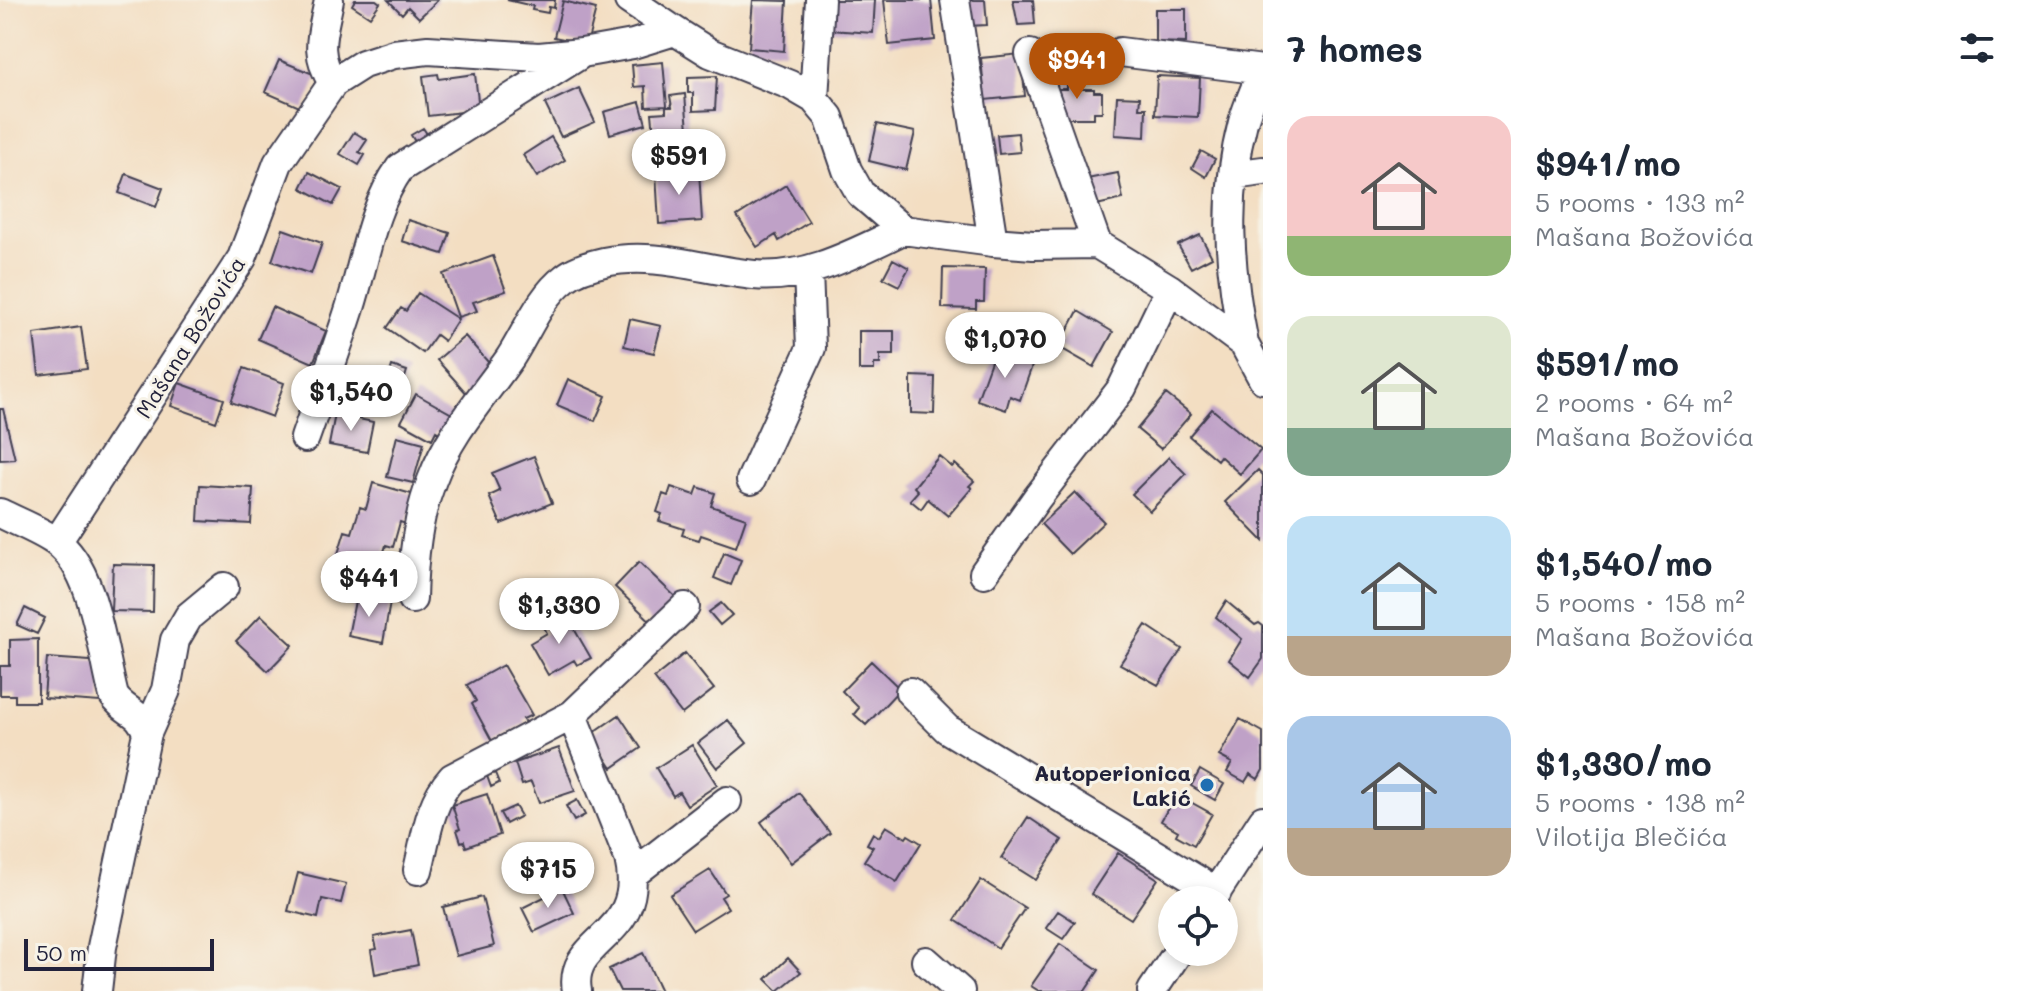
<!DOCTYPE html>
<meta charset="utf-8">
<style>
:root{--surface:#fff;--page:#f6f6f7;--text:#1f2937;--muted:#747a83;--accent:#b45309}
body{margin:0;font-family:Mali,sans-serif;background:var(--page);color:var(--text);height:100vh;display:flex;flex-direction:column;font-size:30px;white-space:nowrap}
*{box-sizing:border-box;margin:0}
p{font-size:26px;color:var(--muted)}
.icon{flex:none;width:44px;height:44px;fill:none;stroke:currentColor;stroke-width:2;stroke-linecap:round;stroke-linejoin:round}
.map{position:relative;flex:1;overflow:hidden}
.drawer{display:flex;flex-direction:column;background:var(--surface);width:760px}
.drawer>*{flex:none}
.controls{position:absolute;left:1158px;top:886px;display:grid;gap:16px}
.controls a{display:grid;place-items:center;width:80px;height:80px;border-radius:50%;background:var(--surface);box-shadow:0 4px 12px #0003;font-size:40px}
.scale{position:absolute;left:24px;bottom:20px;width:190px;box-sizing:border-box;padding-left:8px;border:4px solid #22223b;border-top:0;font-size:22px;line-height:28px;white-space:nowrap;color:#22223b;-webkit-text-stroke:6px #f7f3e8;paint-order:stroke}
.price{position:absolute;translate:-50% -68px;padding:0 18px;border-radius:28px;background:#fff;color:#222;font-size:26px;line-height:52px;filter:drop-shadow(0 2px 4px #0008)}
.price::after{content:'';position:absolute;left:50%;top:48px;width:24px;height:18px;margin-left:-12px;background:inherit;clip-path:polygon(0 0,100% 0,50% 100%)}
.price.current{background:var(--accent);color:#fff}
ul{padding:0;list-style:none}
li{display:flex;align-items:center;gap:24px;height:200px;padding:0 24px}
li span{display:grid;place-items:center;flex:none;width:224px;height:160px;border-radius:24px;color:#555}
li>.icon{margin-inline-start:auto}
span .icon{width:96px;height:96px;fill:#fffc;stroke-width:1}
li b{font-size:34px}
h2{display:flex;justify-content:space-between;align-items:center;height:96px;padding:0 24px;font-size:34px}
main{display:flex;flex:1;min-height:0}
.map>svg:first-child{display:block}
</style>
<main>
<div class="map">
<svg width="1263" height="991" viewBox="0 0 1263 991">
<rect width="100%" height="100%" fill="#f7f3e8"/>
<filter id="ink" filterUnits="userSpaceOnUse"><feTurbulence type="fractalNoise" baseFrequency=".0125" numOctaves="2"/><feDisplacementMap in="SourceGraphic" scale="16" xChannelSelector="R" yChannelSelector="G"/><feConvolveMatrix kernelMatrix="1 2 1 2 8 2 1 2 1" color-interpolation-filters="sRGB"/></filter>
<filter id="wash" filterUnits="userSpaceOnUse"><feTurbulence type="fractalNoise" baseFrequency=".006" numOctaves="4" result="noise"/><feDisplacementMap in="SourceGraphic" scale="32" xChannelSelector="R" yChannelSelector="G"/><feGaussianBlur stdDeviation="1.8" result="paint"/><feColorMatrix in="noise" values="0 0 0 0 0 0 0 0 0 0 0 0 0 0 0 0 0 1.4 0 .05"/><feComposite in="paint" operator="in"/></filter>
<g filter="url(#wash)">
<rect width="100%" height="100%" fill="#f3dec2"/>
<g id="blocks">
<path fill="#bfa1c7" d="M355 0H376L380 3 370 17 352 5Z
M388 0H438L419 18 408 7 402 14Z
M507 0H555L554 8 549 7 548 13 532 10 533 6Z
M753 0 787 1 784 51 749 48Z
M832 0H875L873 33 830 30Z
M884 0H931L935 40 889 45Z
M964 0H985L987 25 966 26Z
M1013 0H1033L1035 24 1018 25Z
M563 1 596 9 587 44 554 37Z
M1155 9H1186V43L1155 42Z
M1021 54 1025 96 985 100 981 58Z
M279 60 318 76 304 109 265 92Z
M663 62 667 106 646 107 645 86 634 87 632 65Z
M438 74 439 79 475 74 479 110 428 116 423 76Z
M717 76 715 110 693 111V93H688V77Z
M1157 76 1200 78 1198 117 1155 115Z
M1067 79H1081V89H1094V92H1102V112H1094V118H1055V89H1067Z
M579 88 595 122 561 137 545 104Z
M685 94 689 142 655 145 652 113 666 112V107H672L670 96Z
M1117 96 1140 97 1139 108H1146L1145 137 1115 135Z
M640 102 646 124 610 134 604 112Z
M877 124 915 132 906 170 869 161Z
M423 128 429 137 417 145 411 135Z
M354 132 367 140 359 152 365 155 359 165 340 154Z
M1018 133 1020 152 999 154 997 135Z
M551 137 565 160 537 177 523 155Z
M1201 151 1215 159 1206 177 1192 168Z
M699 170 702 221 659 224 656 173Z
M309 172 342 189 333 205 301 188Z
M1118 173 1123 199 1092 206 1087 179Z
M126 174 163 188 156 207 119 193Z
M786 185 809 222 779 241 776 235 757 247 737 216Z
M408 220 450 233 443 254 402 241Z
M283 229 322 243 311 274 272 261Z
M1200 235 1212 257 1191 268 1178 245Z
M493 256 506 291 473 302 477 311 458 317 443 274Z
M893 259 909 268 899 286 883 278Z
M943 268 985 269 984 302H976V309L942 308Z
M418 293 458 319 444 341 436 335 423 353 387 328 401 308 406 311Z
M272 307 326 331 313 363 258 339Z
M1078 311 1113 332 1094 367 1059 347Z
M630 319 661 326 654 353 624 346Z
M81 327 87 369 39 375 34 334Z
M859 331H894V355H880V364H874V370H859Z
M465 336 496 371 469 396 437 360Z
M995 350 1033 363 1020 400 1010 396 1006 410 977 400Z
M392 366 407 371 402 387 387 382Z
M244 368 284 383 272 417 231 402Z
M911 376 935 377 934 414 911 413Z
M568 379 606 396 595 421 557 405Z
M369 380 389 387 381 411 357 403 362 387 366 389Z
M179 383 224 399 216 422 171 406Z
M416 394 459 418 448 438 436 431 432 439 401 422Z
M1166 394 1191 414 1161 449 1137 429Z
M0 409H3L15 459 0 460Z
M1212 409 1261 450 1240 474 1220 456 1217 460 1189 436Z
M335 414 373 422 367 452 329 445Z
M397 436 424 443 413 483 387 477Z
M534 456 552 503 501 524 489 496 500 491 492 473Z
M939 456 952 467 955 464 974 481 969 486 972 488 948 516 928 499 921 509 910 500 918 491 914 487Z
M1169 457 1186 474 1150 511 1132 494Z
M1258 470 1263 475V541L1225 502Z
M373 483 415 495 406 524 400 522 393 547 386 545 379 569 337 557 345 531 352 533 360 507 366 509Z
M200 485 253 488 251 524 198 521Z
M671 487 695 495 698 487 715 493 711 506 746 518 736 547 701 535 699 540 682 535 684 529 659 521 662 514 657 512 663 494 668 496Z
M1075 492 1104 522 1070 554 1041 524Z
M724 553 741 560 731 585 714 578Z
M639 562 684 605 660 630 615 587Z
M113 564 154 565 153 612 111 611Z
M356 596 390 602 383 643 348 636Z
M1226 601 1255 625 1259 623 1263 626V659L1250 677 1229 660 1242 639 1216 617Z
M721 603 732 615 720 625 709 612Z
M25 608 45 618 37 634 17 625Z
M558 614 563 624 569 620 591 658 577 665 574 660 548 675 530 643 547 633 542 623Z
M261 615 293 645 268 671 236 641Z
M1146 625 1182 649 1158 685 1120 664Z
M38 639V702H15V695H0V666H10V640Z
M685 653 714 689 682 714 654 678Z
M47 658 104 662 100 702 44 698Z
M871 661 900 689 866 725 854 714 859 708 842 691Z
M503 665 532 715 523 719 525 723 492 741 472 704 476 701 467 685Z
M619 715 641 748 612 768 590 735Z
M1240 719 1263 732V770L1258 779 1250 774 1245 782 1227 772 1232 763 1219 756Z
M728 720 747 743 717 768 698 743Z
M692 745 717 785 687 805 679 792 673 796 656 768Z
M559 748 575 791 539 803 531 782 522 785 515 763Z
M1200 770 1224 784 1215 800 1191 786Z
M495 773 499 783 491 787 487 776Z
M799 793 830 833 791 863 761 822Z
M487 794 500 835 466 847 464 841 461 842 457 830 460 829 452 805Z
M1176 794 1212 814 1194 845 1176 835 1178 831 1161 821Z
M577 800 585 815 574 821 566 806Z
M515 806 521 816 506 824 500 813Z
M1028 817 1062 840 1036 880 1001 858Z
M886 826 906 838 908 835 921 843 897 882 864 861 873 847 867 844 873 833 879 837Z
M1118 853 1158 879 1131 919 1091 894Z
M710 870 726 894 721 897 728 908 693 930 670 895Z
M298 873 346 884 341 903 322 899 318 918 288 911Z
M981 880 1025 908 998 948 955 920Z
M562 888 574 913 534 932 522 908Z
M482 897 494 946 456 956 443 907Z
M1058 911 1075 922 1063 939 1046 928Z
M411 930 418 965 375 974 371 950 377 949 374 937Z
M1060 944 1099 970 1085 991H1039L1031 986Z
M643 953 661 991H620L609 969Z
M788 958 801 972 778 991 766 979Z"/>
</g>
</g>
<g filter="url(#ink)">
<use href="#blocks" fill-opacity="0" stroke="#413e4f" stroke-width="2"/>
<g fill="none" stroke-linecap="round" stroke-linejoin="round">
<g stroke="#413e4f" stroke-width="32">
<path id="minor" d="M329 0C323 34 313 51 333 83
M629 0 675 31
M955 0 993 242
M1120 52 1263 70
M1030 54 1097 244
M814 99 820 0
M1233 175 1263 171
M1244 344C1229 269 1223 197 1243 122 1248 105 1256 87 1263 70
M305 438C320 395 336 352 350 308 365 261 371 209 400 168L578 56
M751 480 811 348 808 271
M0 513C18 522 39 530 55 541 95 568 102 652 114 696 125 713 140 710 147 733L102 947 97 991
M57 542 242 258 278 163 333 83 363 64 394 54 428 50 539 57 582 53 633 44 675 31 710 53 790 85 814 99 829 117 847 170 860 193 903 230 993 242 1033 245 1097 244 1170 289 1244 344 1263 379
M984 573 1037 498 1122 388 1170 289
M412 599C413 558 417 518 432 480 449 434 482 398 510 358 527 332 540 297 565 278 576 269 590 265 604 262 655 251 703 270 754 275 807 280 856 252 903 230
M910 692 947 729 1217 892
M572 715 629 858C648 939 567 936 577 991
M147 733 166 690 175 640 189 616 224 587
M418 870C426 838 429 803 452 778L572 715 685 607
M633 874 727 801
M1211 900 1263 820
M926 961 960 991
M1152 991 1178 952"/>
</g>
<use href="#minor" stroke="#fff" stroke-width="28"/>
</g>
</g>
<circle fill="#1f6fb2" stroke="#f7f3e8" stroke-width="3" cx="1207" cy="785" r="8"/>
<g text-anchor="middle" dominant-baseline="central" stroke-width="6" stroke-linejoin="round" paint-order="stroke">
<g font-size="22" fill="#22223b" stroke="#f7f3e8">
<text transform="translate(190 337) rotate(-58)">Mašana Božovića</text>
</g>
<g font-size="22" font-weight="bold" fill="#22223b" stroke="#f7f3e8" text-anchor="end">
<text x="1191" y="772">Autoperionica<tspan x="1191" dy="25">Lakić</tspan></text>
</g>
</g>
</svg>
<div class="controls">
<a><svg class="icon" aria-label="locate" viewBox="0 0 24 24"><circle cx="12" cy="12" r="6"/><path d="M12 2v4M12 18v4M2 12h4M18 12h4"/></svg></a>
</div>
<div class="scale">50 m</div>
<b class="price current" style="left:1077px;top:101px">$941</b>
<b class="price" style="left:679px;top:197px">$591</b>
<b class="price" style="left:1005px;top:380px">$1,070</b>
<b class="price" style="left:351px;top:433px">$1,540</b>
<b class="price" style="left:369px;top:619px">$441</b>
<b class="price" style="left:559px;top:646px">$1,330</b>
<b class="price" style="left:548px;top:910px">$715</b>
</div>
<section class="drawer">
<h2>7 homes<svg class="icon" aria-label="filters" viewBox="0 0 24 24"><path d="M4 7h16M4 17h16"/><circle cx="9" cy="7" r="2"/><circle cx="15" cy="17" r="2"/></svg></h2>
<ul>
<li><span style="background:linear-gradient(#f6c9c9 75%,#8fb573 0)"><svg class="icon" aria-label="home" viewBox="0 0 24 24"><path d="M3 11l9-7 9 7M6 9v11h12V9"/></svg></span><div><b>$941/mo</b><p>5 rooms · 133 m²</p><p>Mašana Božovića</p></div></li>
<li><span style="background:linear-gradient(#dfe7d0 70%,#7fa58c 0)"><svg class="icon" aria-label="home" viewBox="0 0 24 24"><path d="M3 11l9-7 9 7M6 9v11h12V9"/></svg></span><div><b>$591/mo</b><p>2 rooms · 64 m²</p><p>Mašana Božovića</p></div></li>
<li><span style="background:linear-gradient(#bfe0f5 75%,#b9a48a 0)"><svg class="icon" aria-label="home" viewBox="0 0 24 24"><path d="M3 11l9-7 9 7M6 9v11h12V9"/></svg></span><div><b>$1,540/mo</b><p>5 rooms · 158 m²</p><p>Mašana Božovića</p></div></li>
<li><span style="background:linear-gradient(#a9c7e8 70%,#b9a48a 0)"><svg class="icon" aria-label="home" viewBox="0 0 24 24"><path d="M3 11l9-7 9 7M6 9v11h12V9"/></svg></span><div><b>$1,330/mo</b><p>5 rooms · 138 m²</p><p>Vilotija Blečića</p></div></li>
</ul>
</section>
</main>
